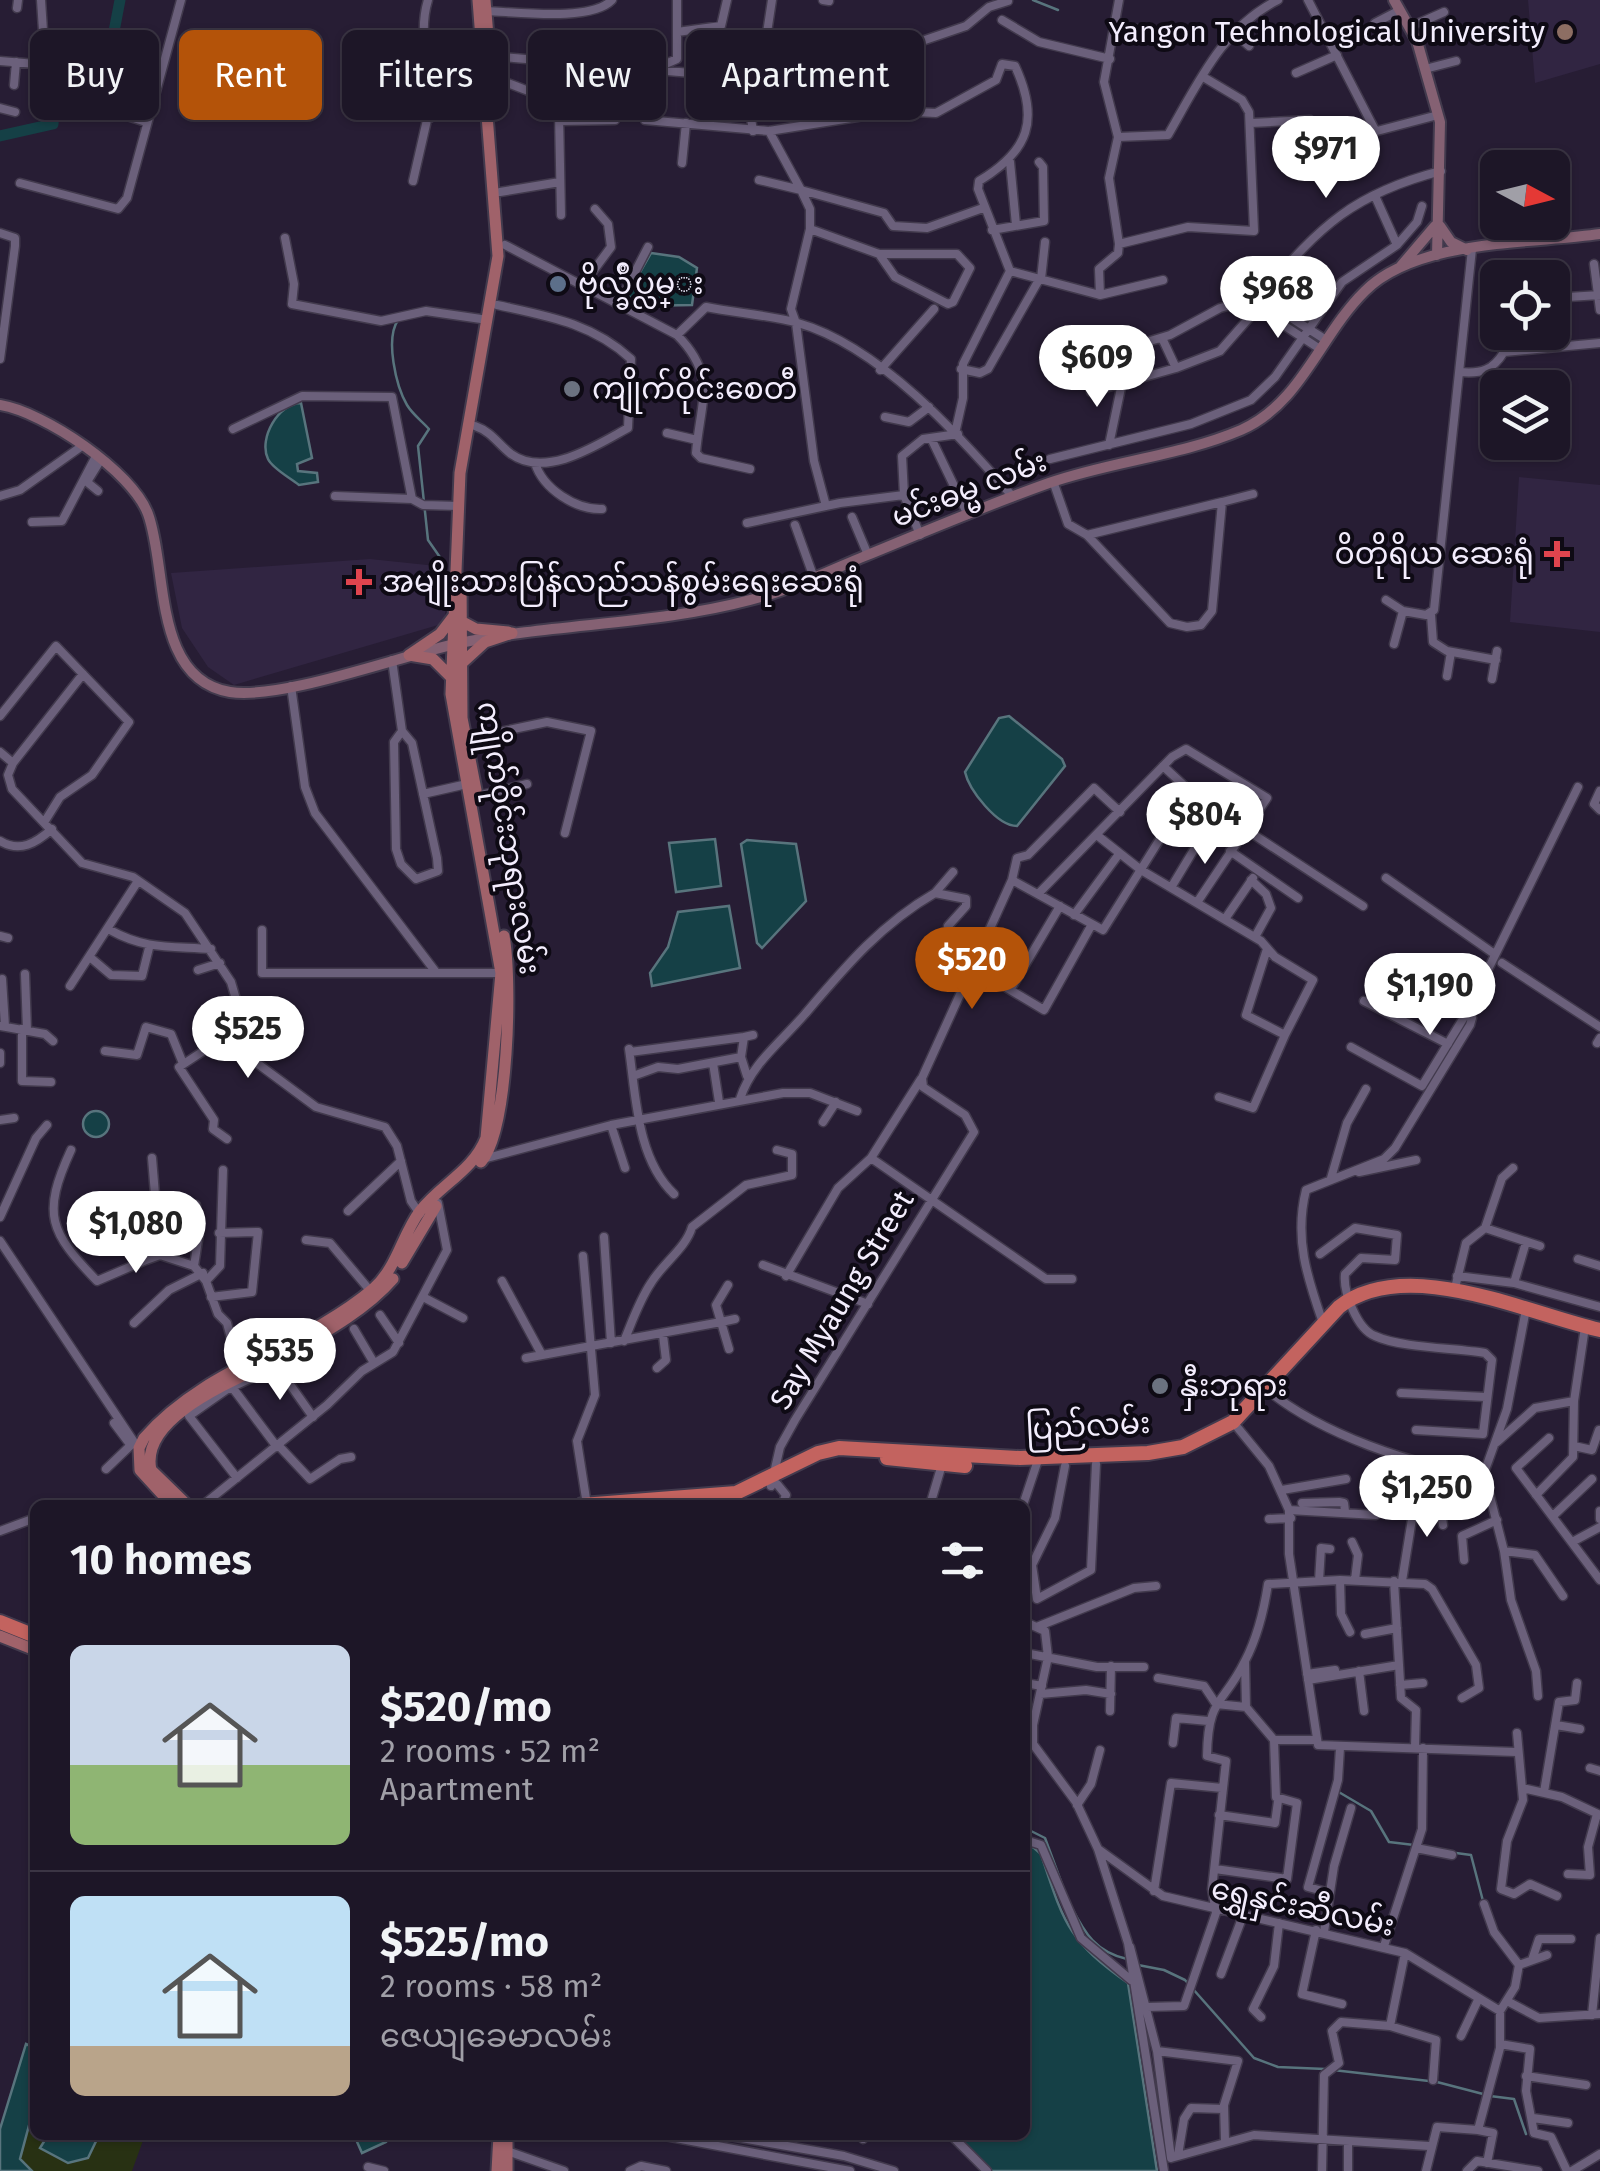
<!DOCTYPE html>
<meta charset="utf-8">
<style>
:root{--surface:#1d1627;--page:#2a2333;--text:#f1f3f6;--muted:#a09fa7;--line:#3b3544;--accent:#b45309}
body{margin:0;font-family:"Fira Sans","Noto Sans Myanmar",sans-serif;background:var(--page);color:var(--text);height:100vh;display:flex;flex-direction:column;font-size:38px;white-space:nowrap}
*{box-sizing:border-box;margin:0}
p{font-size:32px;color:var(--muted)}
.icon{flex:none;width:55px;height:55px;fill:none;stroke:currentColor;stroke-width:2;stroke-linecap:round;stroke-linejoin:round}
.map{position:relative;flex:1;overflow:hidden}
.panel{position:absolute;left:30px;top:1500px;width:1000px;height:640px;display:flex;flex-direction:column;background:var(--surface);border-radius:15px;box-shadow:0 2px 8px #0004,0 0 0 2px var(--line)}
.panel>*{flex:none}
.hud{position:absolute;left:30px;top:30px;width:1000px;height:90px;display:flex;gap:20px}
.needle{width:65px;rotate:97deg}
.controls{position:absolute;left:1480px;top:150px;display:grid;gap:20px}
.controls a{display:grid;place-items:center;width:90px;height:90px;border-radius:15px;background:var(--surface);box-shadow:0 2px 8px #0004,0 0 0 2px var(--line);font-size:50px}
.price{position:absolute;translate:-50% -85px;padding:0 22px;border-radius:35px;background:#fff;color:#222;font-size:32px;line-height:65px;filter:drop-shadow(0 2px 5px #0008)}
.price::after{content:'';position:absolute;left:50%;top:60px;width:30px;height:22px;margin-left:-15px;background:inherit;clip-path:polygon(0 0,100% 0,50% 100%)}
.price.selected{background:var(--accent);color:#fff}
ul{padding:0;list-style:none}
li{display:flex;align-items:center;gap:30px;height:250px;padding:0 40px}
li+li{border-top:2px solid var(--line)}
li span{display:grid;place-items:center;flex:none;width:280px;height:200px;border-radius:15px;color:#555}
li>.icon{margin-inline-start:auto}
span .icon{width:120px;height:120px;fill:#fffc;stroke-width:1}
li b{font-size:42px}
h2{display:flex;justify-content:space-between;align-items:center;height:120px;padding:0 40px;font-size:42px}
.tag{padding:0 35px;border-radius:15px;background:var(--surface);box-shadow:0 2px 8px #0004,0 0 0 2px var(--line);font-size:35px;line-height:90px}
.tag.selected{background:var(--accent);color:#fff}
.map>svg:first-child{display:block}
</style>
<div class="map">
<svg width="1600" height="2171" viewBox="0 0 1600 2171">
<rect width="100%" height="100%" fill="#271d34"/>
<path fill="#312542" d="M1528 0H1600V64L1535 83Z
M1519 477 1600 485V632L1510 622Z
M370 559 446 567 445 623 234 685 208 667 182 628 171 573Z"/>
<path fill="#283113" d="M35 2103V2135H145L132 2171H32L19 2159Z"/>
<path fill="#154046" stroke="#58747d" stroke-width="2.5" d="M651 253 679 257 697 268 692 305 639 306 627 295Z
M301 403 312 458 297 464 298 471 317 473 318 482 299 485C289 477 273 469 268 459 258 438 279 403 301 403Z
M1009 716 1062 759 1065 766 1017 826C997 826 969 790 965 772L999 718Z
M715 839 721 886 676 892 669 843Z
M747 840 796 844 806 901 762 948 757 943 741 844Z
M729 906 740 968 652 986 650 973 668 947 678 912Z
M83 1124a13 13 0 1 1 26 0a13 13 0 1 1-26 0Z
M1033 1847 1041 1854C1064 1923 1067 1940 1128 1983L1157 2171H992L957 2135H1025V1848Z
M26 2044 35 2048V2103L20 2159 32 2171H0V2129Z
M48 2135H99L88 2158 68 2163 40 2148Z
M354 2135H391L386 2142 362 2153Z"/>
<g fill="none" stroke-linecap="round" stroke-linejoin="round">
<path stroke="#58747d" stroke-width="2.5" d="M1033 0 1058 10
M398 320C385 339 396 386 407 405 413 415 422 421 429 429L418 446 428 540 444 563
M1337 1791 1371 1811 1389 1842 1414 1845
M1025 1828 1045 1838 1066 1895
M1456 1853 1471 1855 1483 1901
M1071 1906C1085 1934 1096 1952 1127 1959
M1138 1965 1164 1970 1185 1980 1254 2058 1278 2067 1325 2069
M1333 2070 1429 2081
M1437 2082 1483 2094
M1490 2096 1514 2099 1526 2134"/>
<path stroke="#154046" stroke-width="11" d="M0 136 53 124 57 77 64 67 112 42 120 0"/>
<g stroke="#423a4d" stroke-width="11">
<path id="street" d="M428 0C419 29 425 86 449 105
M677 0V32L721 26 727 0
M823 0 829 1
M1119 0 1104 82 1118 137 1109 178 1119 244
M1308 0 1375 130
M17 8 18 0
M487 11C517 12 591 22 612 0
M1002 20 1039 42 1110 59
M1375 23 1400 10
M1116 27 1157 31
M1410 27 1444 12
M1231 30 1249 46
M677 32V59L647 72 645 120 769 131 895 111 936 113 996 80 1002 64 1015 66C1040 120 1029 151 979 181L978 189 1010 271
M359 41 426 38
M378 41 385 108
M765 46 772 0
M490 56 715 75
M878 56 966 26 989 7 1008 1
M0 61 36 64 45 61 41 0
M742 62 753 131
M1425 69 1456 61
M1296 73 1337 55
M492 77 552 100 559 114 561 215
M14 85 16 62
M693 98V72
M99 107 146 122
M0 108 15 112
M560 121 615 120
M1251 123 1310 120
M769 131 801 190 884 213 893 226 927 228 983 208
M1118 137 1168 135C1198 83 1223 27 1278 0
M1354 137 1438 115
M1010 162 1016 225
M682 163 686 123
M759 180 801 190 810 209V229L791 309 796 323 814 461 826 506
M413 181 427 120 449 105 493 104
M20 183 118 209 127 198 181 0
M500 192 560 182
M810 229 879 254H957L970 268 953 302 948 304 895 277 879 254
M992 230 1044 221 1043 167 1039 162
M0 233 15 238V246L0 359
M285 238 294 284 292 304 381 321 426 311 488 320
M1119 244 1188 227 1254 231 1249 112 1242 100 1205 78
M505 245 677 335 706 307C736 313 769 315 798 323 879 346 959 435 1013 497
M1397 245 1417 222 1422 206
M1594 264 1600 310
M1010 271 1100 295 1163 280
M1494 275 1498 302
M1041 279 1045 242
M582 286 611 247 608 224 595 209
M1249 301a10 10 0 1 1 20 0a10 10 0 1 1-20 0Z
M1264 293C1319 226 1355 193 1441 171
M1100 295 1099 269 1118 253 1119 244
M1552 298 1600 295
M1269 304 1326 340
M618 305 648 247
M1262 311 1320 349
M677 335C718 376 700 403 696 453L701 458 750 469
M1162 338 1176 368
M1117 351 1170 335 1220 308 1250 300
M1504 352 1600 343
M1051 358 1099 344 1113 345 1122 383 1109 445
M961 369 980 373 988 369 1040 278
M880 370 934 309
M1460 372C1482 374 1493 370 1504 352L1502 332
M1091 392 1176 368 1220 351 1256 310
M885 417 909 422 929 407
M475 426C492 432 497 443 511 454 546 479 597 445 628 428L631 359C592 323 547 316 497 305
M233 429 302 396 392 397 412 499
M956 429 963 398V364L1010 271
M667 433 697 440
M931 438 968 515
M1050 459 1191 424 1251 400 1275 377 1342 282 1397 245 1375 196
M535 463C543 489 576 510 602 509
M1053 481 1068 524 1087 535 1170 623 1187 627 1201 625 1212 611 1222 502 1253 494
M98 491 87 482 100 461
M0 496 20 490 82 446
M335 496 412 499 423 505 459 506
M852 517 868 555
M32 522 62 521 96 456
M747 523 840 503 904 495
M795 525 814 578
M920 535 904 495 902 456 923 439 958 434
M1087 535 1222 502
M1386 600 1403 611 1426 615 1434 610 1472 249
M1431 615 1433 642 1447 651 1496 660
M1394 644 1403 611
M392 660 402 731 412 743 437 858 438 871 416 879 401 864 396 849 394 742 402 731
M1447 676 1451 652
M1492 679 1497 651
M291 686 305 787 315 813 435 971
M0 716 56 646 129 722 92 775 60 797 45 821
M466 739 547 722 591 731 565 833
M0 752 13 763 8 775 12 789 82 863 133 877 185 913 231 982 254 1061 316 1107 385 1127 397 1146 411 1201 420 1214
M13 763 83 674
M1163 766 1190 791
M1600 791 1594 804 1600 810
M423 794 467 784
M477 796 527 784
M1245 829 1363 906
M1098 836 1141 870 1261 941 1275 957 1313 980 1285 1035 1246 1015 1267 949
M0 841C20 853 36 843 52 829
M1230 851 1298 898
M1386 878 1493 953
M1012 880 1103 930 1190 791 1200 790 1249 822
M1251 880 1266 894 1271 908 1255 937
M1172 886 1207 828
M935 893 953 872
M1039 893 1172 757 1186 749 1267 798 1198 901
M1074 915 1119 854
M1225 919 1253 878
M110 930C146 950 171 946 211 949
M262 930V973H505
M0 936 8 938
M91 958 111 975 142 976 149 948
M1502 963 1600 1027
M971 969 1012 987 1060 906
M198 970 220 963
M25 974 27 1030
M2 979 5 1026
M70 986 138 881
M1421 986 1471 1007
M1007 988 1044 1010 1091 926
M1364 1001 1448 1044
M1459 1004 1471 979
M0 1026 45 1034 53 1041
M22 1029V1081L51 1082
M1597 1043 1600 1038
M1351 1047 1422 1086 1466 1014
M629 1049C636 1097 637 1159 674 1194
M105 1051 137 1055 146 1027 171 1034 182 1061
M630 1052 744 1037
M0 1053V1063
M713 1063 719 1102
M633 1076 658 1067 678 1069 741 1057
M747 1076 741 1057 744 1037 753 1035
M1219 1097 1253 1108 1285 1035
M740 1099C751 1064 781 1042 805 1014 845 967 881 924 935 893L966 899V906L948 926
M0 1120 14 1118
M823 1122 836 1102
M611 1125 625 1168
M227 1139 213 1129 214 1120 179 1067 243 1025
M71 1150C41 1215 50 1232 97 1281L146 1260
M152 1158 160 1255 194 1266 206 1281
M871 1158 1046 1279H1072
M483 1159 611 1125 783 1093H810L857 1111
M223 1170 220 1266 206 1281 218 1314 227 1323 240 1372
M1359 1172 1416 1160
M1331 1178 1347 1123 1366 1089
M348 1211 401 1161
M0 1217 36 1138 47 1125
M1485 1228 1540 1246
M604 1237 611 1343
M306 1240 330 1243 373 1294
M0 1241 136 1445
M127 1244 146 1260 160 1255
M1320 1254 1355 1228 1397 1235 1395 1260 1361 1258 1345 1274C1343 1292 1357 1329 1375 1336 1401 1348 1455 1348 1485 1353L1492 1360 1483 1434 1416 1430
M583 1256 595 1395 577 1441 587 1505
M1578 1259 1600 1266
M763 1265 868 1304
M194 1266 199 1234 196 1205
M786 1276 838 1188 871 1158 921 1079
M1457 1276 1514 1283 1600 1307
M502 1281 542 1355
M1514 1283 1526 1242
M1454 1292 1466 1243 1485 1228 1502 1178 1513 1168
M211 1297 252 1292 258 1232 219 1233
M423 1297 463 1318
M1526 1309 1507 1409 1484 1473 1504 1551 1511 1600 1536 1671 1538 1696
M380 1315 399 1343
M134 1323 169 1290 203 1273
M1323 1323C1307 1277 1294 1238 1306 1190L1384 1159 1395 1148 1470 1025 1472 1018 1466 1014 1578 787
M354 1329 374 1363
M624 1341C632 1322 639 1301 651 1283 663 1263 686 1248 692 1227L746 1185 792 1175V1154L777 1150
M729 1349 721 1322 735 1319
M526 1358 721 1322 716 1305 728 1285
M657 1368 666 1360 663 1335
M232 1387 277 1447
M1265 1388C1317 1432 1417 1469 1484 1473
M1401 1393 1486 1397
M1233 1422 1269 1466 1289 1510V1554L1318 1745 1516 1752
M114 1423 129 1443
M1549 1438 1516 1468 1600 1580
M1497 1442 1535 1408 1574 1401
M279 1446 310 1479 340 1459 351 1457
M1574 1446 1592 1450 1599 1430
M1065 1466 1055 1518 1032 1565 1037 1599 1091 1570 1096 1464
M106 1469 131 1445
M237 1478 189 1416 226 1390 277 1366 313 1417
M777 1484 786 1495 782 1505
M771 1486 780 1447 795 1420 974 1132 965 1115 923 1087 922 1078 1012 880 1017 858 1028 855 1094 788 1120 812
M1438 1487 1443 1525
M1430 1489 1445 1484 1447 1470
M1282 1490 1346 1479
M1536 1495 1573 1457 1574 1401 1585 1327
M739 1500 741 1505
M1302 1503 1339 1502 1344 1503 1345 1511
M67 1505 70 1504
M203 1505 327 1405 362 1371 393 1352 447 1250 438 1203
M930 1505 943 1461
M1023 1505 1039 1457
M1473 1505 1489 1501
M1289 1510 1376 1515
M1600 1511V1519
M1554 1515 1592 1479
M1269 1519 1291 1518
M0 1531 35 1518
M1574 1541 1600 1527
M1352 1542 1358 1555 1355 1580
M1504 1551 1535 1555 1563 1596
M1464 1560 1462 1536 1497 1520
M1340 1580 1341 1614 1350 1632
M1319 1581 1321 1548 1330 1549
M1394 1581 1399 1665
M1402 1581 1412 1519 1407 1513
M1025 1622 1045 1631 1048 1657 1033 1725V1744L1076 1802 1098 1849 1128 1943 1164 2171
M1039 1626 1134 1588 1156 1586
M1365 1634 1397 1628
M1025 1653 1097 1667H1144
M1359 1671 1364 1711
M1307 1674 1335 1670
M1158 1678 1204 1686 1216 1704 1246 1707
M1308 1680 1399 1665 1401 1698 1416 1710 1415 1747
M1025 1683 1042 1686
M1400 1685 1423 1683
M1040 1694 1086 1690 1111 1694
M1110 1711 1111 1666
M1556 1725 1580 1729
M1517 1733 1523 1800 1507 1841 1501 1889 1514 1894 1530 1884 1557 1896
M1274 1740H1316
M1173 1743 1176 1718 1208 1721
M1590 1768 1600 1771
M1522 1788 1562 1797 1600 1815
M1544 1792 1559 1702 1575 1700 1577 1683
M1077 1805 1091 1784 1100 1750
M1219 1815 1275 1823 1278 1801
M1025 1840 1041 1845 1081 1938 1131 1980
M1416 1848 1452 1855
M1098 1849 1163 1896 1405 1953 1500 2011
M1215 1869 1287 1879 1297 1803 1276 1797 1274 1740 1246 1707 1245 1662
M1568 1874 1590 1875 1588 1847 1597 1814
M1154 1891 1171 1783 1222 1788
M1330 1893 1308 1887 1338 1780 1340 1748
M1316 1930 1302 1994 1342 2004
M1324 1932 1334 1866 1351 1808
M1384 1946 1422 1829 1423 1748
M1130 1947 1157 2051 1171 2158 1254 2135 1429 2146
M1533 1957 1539 1939H1571
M1519 1965 1547 1955
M1221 1974 1244 1913
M1507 2001 1539 2018 1600 2014
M1147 2007 1184 2006 1216 1913 1212 1889 1226 1761 1207 1756C1208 1696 1223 1706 1245 1661 1257 1638 1264 1610 1268 1584L1340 1580 1425 1584 1432 1589 1476 1665 1479 1688 1462 1698
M1592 2015 1600 1938
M1261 2017 1253 2009 1274 1966 1279 1923
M1390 2026 1436 2040 1433 2080
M1461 2036 1479 1998
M1500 2044 1530 2049 1526 2091 1534 2133 1551 2137 1567 2171
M1157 2051 1238 2061 1224 2105 1225 2140
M1526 2076 1586 2085
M1533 2118 1568 2123
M1478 2130 1493 2133 1487 2163
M660 2135 850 2171
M724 2135 844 2156 894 2171
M951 2135 987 2171
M863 2139 864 2135
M1348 2142V2171
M510 2152 564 2171
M1178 2155 1184 2119 1191 2108 1223 2109
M368 2167 384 2171
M630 2171 641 2166 666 2171
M1322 2171 1324 2075 1339 2063 1332 2031 1341 2022 1390 2026 1405 1953
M1426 2171 1437 2127 1478 2130 1500 2048V2011L1515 1987 1519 1965 1494 1932 1484 1904
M1467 2171 1477 2161 1538 2171
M1572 2171 1600 2154"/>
</g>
<g stroke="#423a4d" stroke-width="14">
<path id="secondary" d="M1394 0 1417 41 1440 122 1437 255
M1440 226 1451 242 1467 250
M1401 266 1435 226
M0 405C44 412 132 471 148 514 168 568 152 679 230 692 283 700 402 655 460 643 556 623 656 625 750 600 790 590 827 572 865 556 926 531 987 505 1049 483 1112 461 1180 456 1241 430 1301 404 1320 335 1365 291 1417 239 1531 244 1600 234"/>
</g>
<g stroke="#423a4d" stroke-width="15">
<path id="primary" d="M485 0 492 85
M461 580 462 718 476 790
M461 621 476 629 508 632
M409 655 440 634 453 617
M409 655 433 659 451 677
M461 664 485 642 512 633
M481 1162C509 1129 512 981 504 936
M402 1263 436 1206
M172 1505 140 1470 139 1448 144 1438C207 1366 302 1349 373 1289 397 1268 402 1235 420 1211 441 1184 473 1171 486 1138L501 973 451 694 460 473 498 256 478 0
M187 1505 151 1470C138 1412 253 1374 291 1352 326 1332 367 1309 393 1279
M0 1636 35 1650
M507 2135V2171
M497 2171 499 2135"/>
</g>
<g stroke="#423a4d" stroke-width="18">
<path id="highway" d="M887 1458 965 1466
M582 1505 736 1493 818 1453 839 1448 1020 1458 1148 1453 1183 1447 1233 1422 1339 1307C1406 1255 1526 1313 1600 1330
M0 1622 35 1636"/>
</g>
<use href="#street" stroke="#6b607b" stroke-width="8"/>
<use href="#secondary" stroke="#856173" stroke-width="10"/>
<use href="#primary" stroke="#a0626a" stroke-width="11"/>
<use href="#highway" stroke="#c3635f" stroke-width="14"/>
</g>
<circle fill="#8d6e63" stroke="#0e0a14" stroke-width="4" cx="1565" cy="32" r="10"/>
<circle fill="#5c6f8a" stroke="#0e0a14" stroke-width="4" cx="558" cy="284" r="10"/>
<g fill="#6b7280" stroke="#0e0a14" stroke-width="4">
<circle cx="572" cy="389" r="10"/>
<circle cx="1160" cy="1386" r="10"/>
</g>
<g fill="#e0444e" stroke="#0e0a14" stroke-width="4">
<path d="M1552 539h10v10h10v10h-10v10h-10v-10h-10v-10h10z"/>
<path d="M354 567h10v10h10v10h-10v10h-10v-10h-10v-10h10z"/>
</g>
<g text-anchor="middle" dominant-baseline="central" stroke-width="8" stroke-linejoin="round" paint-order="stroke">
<g font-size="30" fill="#f3edfd" stroke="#0e0a14" text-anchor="start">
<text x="1545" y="32" text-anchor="end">Yangon Technological University</text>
<text x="578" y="284">ဗိုလ္ခ်ဳပ္လမ္း</text>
<text x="592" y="389">ကျိုက်ဝိုင်းစေတီ</text>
<text x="1534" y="554" text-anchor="end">ဝိတိုရိယ ဆေးရုံ</text>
<text x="382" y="582">အမျိုးသားပြန်လည်သန်စွမ်းရေးဆေးရုံ</text>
<text x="1180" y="1386">နှီးဘုရား</text>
</g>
<g font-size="30" fill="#f3edfd" stroke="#0e0a14">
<text transform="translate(969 489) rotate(-21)">မင်းဓမ္မ လမ်း</text>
<text transform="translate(509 838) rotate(81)">ကျိုက်ဝိုင်းဘုရားလမ်း</text>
<text transform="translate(842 1300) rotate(-59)">Say Myaung Street</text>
<text transform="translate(1088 1426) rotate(-3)">ပြည်လမ်း</text>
<text transform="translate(1303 1907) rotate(12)">ရွှေနှင်းဆီလမ်း</text>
</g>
</g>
</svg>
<div class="controls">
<a><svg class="needle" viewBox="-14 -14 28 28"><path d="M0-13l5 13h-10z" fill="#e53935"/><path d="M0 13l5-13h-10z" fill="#a09fa7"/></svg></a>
<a><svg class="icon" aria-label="locate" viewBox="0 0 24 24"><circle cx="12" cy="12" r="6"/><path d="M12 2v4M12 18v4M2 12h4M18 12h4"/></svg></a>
<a><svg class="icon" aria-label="layers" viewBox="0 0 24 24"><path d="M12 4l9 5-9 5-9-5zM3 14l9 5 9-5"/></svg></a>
</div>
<b class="price" style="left:1326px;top:201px">$971</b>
<b class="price" style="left:1278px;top:341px">$968</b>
<b class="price" style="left:1097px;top:410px">$609</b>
<b class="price" style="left:1205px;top:867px">$804</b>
<b class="price selected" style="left:972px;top:1012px">$520</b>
<b class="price" style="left:1430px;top:1038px">$1,190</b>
<b class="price" style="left:248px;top:1081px">$525</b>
<b class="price" style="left:136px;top:1276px">$1,080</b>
<b class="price" style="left:280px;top:1403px">$535</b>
<b class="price" style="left:1427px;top:1540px">$1,250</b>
<div class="hud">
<a class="tag">Buy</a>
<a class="tag selected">Rent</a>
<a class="tag">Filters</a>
<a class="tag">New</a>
<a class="tag">Apartment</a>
</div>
<section class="panel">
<h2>10 homes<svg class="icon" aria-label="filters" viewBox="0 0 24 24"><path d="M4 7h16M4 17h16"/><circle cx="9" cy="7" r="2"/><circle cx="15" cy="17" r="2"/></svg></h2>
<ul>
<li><span style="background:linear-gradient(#c9d6e8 60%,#8fb573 0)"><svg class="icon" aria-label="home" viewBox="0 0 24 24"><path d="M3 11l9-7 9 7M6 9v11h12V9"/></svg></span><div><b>$520/mo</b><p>2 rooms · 52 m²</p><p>Apartment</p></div></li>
<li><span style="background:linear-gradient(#bfe0f5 75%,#b9a48a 0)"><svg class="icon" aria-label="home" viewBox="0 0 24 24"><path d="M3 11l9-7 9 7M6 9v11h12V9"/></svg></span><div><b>$525/mo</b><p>2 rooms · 58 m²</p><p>ဇေယျခေမာလမ်း</p></div></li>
</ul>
</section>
</div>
